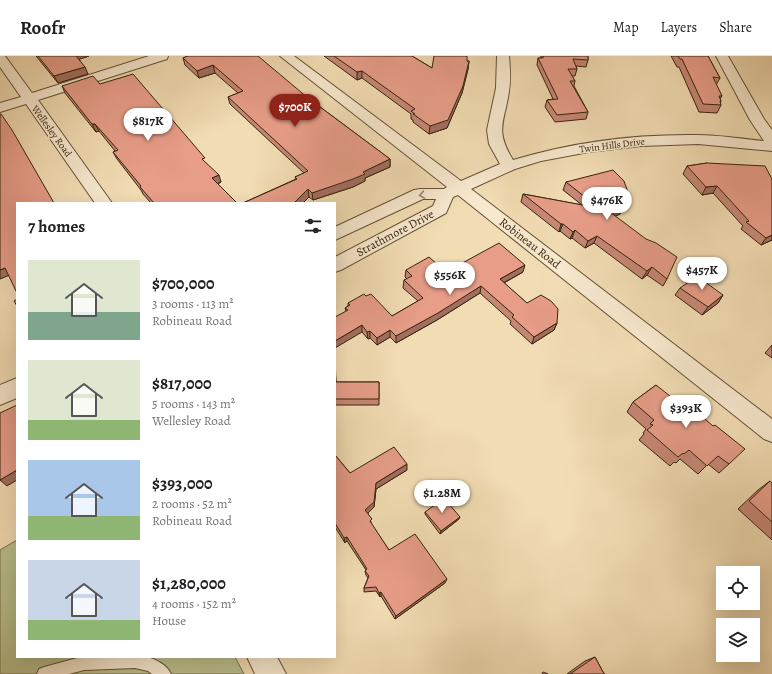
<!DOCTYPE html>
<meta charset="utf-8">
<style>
:root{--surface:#fff;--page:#f2f2f2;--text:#202124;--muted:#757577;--line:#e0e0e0;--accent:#8f2418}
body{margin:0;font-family:Alegreya,serif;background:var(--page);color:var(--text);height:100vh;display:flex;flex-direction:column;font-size:15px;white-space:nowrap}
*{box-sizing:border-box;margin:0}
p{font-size:13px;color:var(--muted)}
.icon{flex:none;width:22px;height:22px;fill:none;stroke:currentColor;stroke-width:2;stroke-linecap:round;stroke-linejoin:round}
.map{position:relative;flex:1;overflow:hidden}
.side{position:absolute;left:16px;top:146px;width:320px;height:456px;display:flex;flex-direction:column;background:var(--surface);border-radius:0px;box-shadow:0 4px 16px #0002}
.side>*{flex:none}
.controls{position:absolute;left:716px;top:510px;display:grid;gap:8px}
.controls a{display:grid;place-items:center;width:44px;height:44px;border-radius:0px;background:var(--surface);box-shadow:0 4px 16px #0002;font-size:20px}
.price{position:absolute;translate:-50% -34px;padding:0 9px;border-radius:14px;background:#fff;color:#222;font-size:13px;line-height:26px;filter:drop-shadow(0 1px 2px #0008)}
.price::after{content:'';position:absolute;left:50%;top:24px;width:12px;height:9px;margin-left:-6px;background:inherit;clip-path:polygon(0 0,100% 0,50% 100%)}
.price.current{background:var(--accent);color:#fff}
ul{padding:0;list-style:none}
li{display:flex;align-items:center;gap:12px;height:100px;padding:0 12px}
li span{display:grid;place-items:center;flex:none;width:112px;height:80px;border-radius:0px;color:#555}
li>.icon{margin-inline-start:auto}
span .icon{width:48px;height:48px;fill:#fffc;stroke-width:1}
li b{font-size:17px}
h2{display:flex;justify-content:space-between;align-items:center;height:48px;padding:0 12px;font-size:17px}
header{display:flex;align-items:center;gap:24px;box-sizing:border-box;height:56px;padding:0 20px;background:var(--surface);border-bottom:1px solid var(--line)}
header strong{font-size:19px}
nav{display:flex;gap:22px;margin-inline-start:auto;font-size:14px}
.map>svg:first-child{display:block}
</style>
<header>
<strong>Roofr</strong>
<nav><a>Map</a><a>Layers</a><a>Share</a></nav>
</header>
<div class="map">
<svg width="772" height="618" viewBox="0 0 772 618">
<rect width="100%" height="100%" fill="#f2dcb3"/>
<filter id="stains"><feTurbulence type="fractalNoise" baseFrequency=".005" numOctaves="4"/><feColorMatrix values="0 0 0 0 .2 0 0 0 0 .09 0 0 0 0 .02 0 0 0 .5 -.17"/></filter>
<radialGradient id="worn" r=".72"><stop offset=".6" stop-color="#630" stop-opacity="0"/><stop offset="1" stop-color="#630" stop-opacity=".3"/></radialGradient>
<path fill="#bac08d" stroke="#78724e" d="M17 484V601H235L244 618H0V494Z"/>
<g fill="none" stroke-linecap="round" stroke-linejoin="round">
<g stroke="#645237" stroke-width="2">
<path id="service" d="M81 601H147C156 603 167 609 171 618H152L148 615 135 612 84 614 69 618H37L39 613 44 611Z"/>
</g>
<g stroke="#645237" stroke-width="2">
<path id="minor" d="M0 0H5L32 37 149 0H168L167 3 38 44 112 147H95L26 48 0 56V47L21 41 0 11Z
M280 0H294L461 125 500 108 489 88 487 74 496 32 497 0H509C510 12 511 23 509 35 505 66 494 73 513 104 572 86 636 78 697 79 719 79 742 83 764 85L750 64 716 0H728L764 63 772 74V95L698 88 641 90 589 96 541 105 515 113 471 133 772 363V386L764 383 458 139 453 141 446 157 341 214 335 216V201L433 150 436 143H423L335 184V171L414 134 420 133H444L447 131Z
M17 322V342L0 349V329Z
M247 601H277L286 618H255Z"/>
</g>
<use href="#service" fill="#f7e8ce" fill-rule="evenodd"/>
<use href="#minor" fill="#f7e8ce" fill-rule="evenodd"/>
</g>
<path fill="#c78775" stroke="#35240e" d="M36 0H89L79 3 88 18 58 27Z
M188 0 308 42 390 103V111L365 122V125L353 131 313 144 309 141 303 147H243L296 123 295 121 304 117 230 48 228 41 238 37 215 17 199 22 185 9 183 2Z
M324 0H412L432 12 467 5H469L468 13 462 37 447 72 429 78 413 66V64L411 63V58L362 22 357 24Z
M541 0H588V4L586 11 576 10 577 13 575 20H572L575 25 574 30 588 56 586 63 555 66 545 51 547 44 553 43 537 9 538 2H541Z
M671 0H708L720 22 716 29 722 40 720 43 721 45 720 47 721 49 717 57 699 56 679 11H677Z
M100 28 206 107 221 126 218 128 237 147H151L143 138 141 134 117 103 113 96 115 95 99 75 96 76 65 37 62 30Z
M707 107 772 184 761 189 741 173 743 170 713 137 702 139 683 118 687 110Z
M566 126 629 139 626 147 622 148 623 150 620 158 615 160 667 223 663 230 647 219 642 223 594 187 585 192 572 182 570 183 560 175 559 176 521 146 523 138 582 149 563 134Z
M406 214 446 216H523L504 227 527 247 557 267 554 274 532 288 510 268 511 265 480 237 437 264 396 287 390 281 377 289 370 282 368 283 362 276 346 255 345 252 348 250V247L366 240 392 260 418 245 403 232 404 224 407 223 405 221Z
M680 232 723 239 718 247 702 259 675 239Z
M772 289V302L765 297Z
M335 302 336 326H379V349H335Z
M656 329 729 408 719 417 708 408 698 418 680 403 676 407 674 406 670 410 639 384 644 378 643 377 646 373 627 356 633 346Z
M335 399 350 417 407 414 376 433 374 451 368 457 372 469 389 494 445 527 395 563 381 540 380 541 376 535 364 536V532L368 522 366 519 365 515 366 514 347 485 345 487 335 471Z
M770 425 772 427V484L738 453 758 434Z
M425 456 459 463 440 478 425 458Z
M595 601 603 616 605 618H567L585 605Z"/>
<path fill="#a26e5f" stroke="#35240e" d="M75 0H89L77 4Z
M469 5 468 13 462 37 447 72 429 78 430 70Z
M213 9 215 17 199 22 197 15Z
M85 11 88 18 58 27 54 20Z
M362 15V22L357 24V16Z
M92 68H95L99 75 96 76Z
M390 103V111L365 122V125L353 131 313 144 312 137 363 116Z
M219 119 221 126 214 129 212 122Z
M717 130 713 137 702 139 706 131Z
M308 133 309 141 303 147H294Z
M629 139 626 147 611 151 615 143Z
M623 150 620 158 607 164 610 156Z
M561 168H563L560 175 559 176Z
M575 174 572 182 570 183 573 176Z
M772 179V184L761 189 766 182Z
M597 180 594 187 585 192 588 185Z
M525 209 523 216 498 230 500 223Z
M652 211 647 219 642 223 647 215Z
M5 212 10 219 0 223V214Z
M481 230 480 237 437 264 396 287V280Z
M723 239 718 247 702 259 708 251Z
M557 267 554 274 532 288 534 281Z
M362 269V276L335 292V285Z
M390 274V281L377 289V282Z
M370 275V282L368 283 367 276Z
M407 408V414L376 433 374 451 366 459 365 454 376 427Z
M17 414V424L7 430 0 424Z
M460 461 459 463 440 478 441 475Z
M347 481V485L345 487 344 482Z
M447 523 445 527 395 563 396 560Z
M381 536V540L380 541 379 537Z"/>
<path fill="#e79d88" stroke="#35240e" d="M38 0H76L85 11 54 20Z
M188 0H258L308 42 390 103 363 116 365 118 353 123 312 137 308 133 294 147H243L297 123 295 121 308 115 228 41 243 35 213 9 197 15 183 2Z
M334 0H412L432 12 434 0H467V5H469L463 30 448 64 430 70 413 58H415L411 55 415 53 362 15 357 16Z
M543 0H588V4L573 3 577 13H568L575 25H570L588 56 557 59 547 44 558 43 538 2H543Z
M678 0H708L720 22 713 21 722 40H719L721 45H720L721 49 703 48 682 3H680Z
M133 18 205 102 202 103 219 119 212 122 237 147H154L140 131 141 130 113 96 118 94 95 68H92L62 30 93 20 100 28Z
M0 58H1L12 74 54 147H17V237L5 212 0 214Z
M707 107 765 110 772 123V179L766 182 746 166 749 165 717 130 706 131 687 110Z
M613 114 624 125 629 139 615 143 623 150 610 156 646 183 656 187 677 201 667 223 652 211 647 215 597 180 588 185 575 174 573 176 563 168H561L523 138 599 152 566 126Z
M499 187 525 209 500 223 527 247 541 239 551 245 558 253 557 267 534 281 512 261 514 259 481 230 438 257 396 280 390 274 377 282 370 275 367 276 362 269 335 285V261L348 254 345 252 350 249 348 247 364 238 366 240 371 238 392 260 423 242 404 224 412 220 406 214 429 201 446 216Z
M697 220 723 239 708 251 680 232Z
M17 243V250L14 245Z
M335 314 336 326H379V343H335Z
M656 329 694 359 697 356 713 370 715 369 745 393 729 408 718 400 707 410 689 394 684 398 683 397 678 401 647 374 653 369 650 368 654 364 633 346Z
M17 349V414L0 424V357Z
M394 391 407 408 376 427 374 446 365 454 372 463 370 465 389 494 415 478 447 523 396 560 381 536 379 537 376 531 364 532 369 520 365 515 367 513 347 481 344 482 335 467V399L350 417Z
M770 425 772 427V466L749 445Z
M444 442 460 461 441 475 425 456Z
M595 601 603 616 605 618H570Z
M543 616 548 618H542Z"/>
<defs><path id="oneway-chevron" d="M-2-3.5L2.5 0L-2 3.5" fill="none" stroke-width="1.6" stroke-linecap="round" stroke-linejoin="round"/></defs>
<use stroke="#96866e" href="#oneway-chevron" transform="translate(422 139) rotate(170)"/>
<g text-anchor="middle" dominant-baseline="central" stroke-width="3" stroke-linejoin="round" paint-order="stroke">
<g font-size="10" fill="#35240e" stroke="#f7e8ce">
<text transform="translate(52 75) rotate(54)">Wellesley Road</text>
<text transform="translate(612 89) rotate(-7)">Twin Hills Drive</text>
</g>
<g font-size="12" fill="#35240e" stroke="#f7e8ce">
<text transform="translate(395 177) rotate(-28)">Strathmore Drive</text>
<text transform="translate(530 187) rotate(38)">Robineau Road</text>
</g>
</g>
<rect width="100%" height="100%" filter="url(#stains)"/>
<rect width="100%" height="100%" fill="url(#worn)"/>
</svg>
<div class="controls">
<a><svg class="icon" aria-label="locate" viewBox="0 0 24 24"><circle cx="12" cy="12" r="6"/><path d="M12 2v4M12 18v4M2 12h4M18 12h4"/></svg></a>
<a><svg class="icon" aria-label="layers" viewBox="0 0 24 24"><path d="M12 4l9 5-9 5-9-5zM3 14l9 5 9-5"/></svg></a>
</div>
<b class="price current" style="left:295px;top:72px">$700K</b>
<b class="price" style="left:148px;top:86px">$817K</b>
<b class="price" style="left:607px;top:165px">$476K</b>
<b class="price" style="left:702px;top:235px">$457K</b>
<b class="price" style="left:450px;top:240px">$556K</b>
<b class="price" style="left:686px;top:373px">$393K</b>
<b class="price" style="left:442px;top:458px">$1.28M</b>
<section class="side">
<h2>7 homes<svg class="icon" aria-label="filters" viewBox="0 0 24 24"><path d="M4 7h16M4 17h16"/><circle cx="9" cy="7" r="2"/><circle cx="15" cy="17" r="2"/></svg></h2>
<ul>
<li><span style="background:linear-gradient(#dfe7d0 65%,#7fa58c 0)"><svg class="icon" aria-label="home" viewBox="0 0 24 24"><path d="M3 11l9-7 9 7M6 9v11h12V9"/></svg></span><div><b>$700,000</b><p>3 rooms · 113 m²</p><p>Robineau Road</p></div></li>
<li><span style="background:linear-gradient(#dfe7d0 75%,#8fb573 0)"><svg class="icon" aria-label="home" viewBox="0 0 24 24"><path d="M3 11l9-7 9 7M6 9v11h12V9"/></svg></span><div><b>$817,000</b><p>5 rooms · 143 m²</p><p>Wellesley Road</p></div></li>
<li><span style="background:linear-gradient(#a9c7e8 70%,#8fb573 0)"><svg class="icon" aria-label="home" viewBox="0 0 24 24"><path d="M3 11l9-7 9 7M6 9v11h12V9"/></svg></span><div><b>$393,000</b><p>2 rooms · 52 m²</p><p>Robineau Road</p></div></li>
<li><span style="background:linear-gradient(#c9d6e8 75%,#8fb573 0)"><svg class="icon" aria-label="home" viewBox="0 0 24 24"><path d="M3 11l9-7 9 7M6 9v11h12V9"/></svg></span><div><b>$1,280,000</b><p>4 rooms · 152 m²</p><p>House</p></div></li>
</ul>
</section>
</div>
